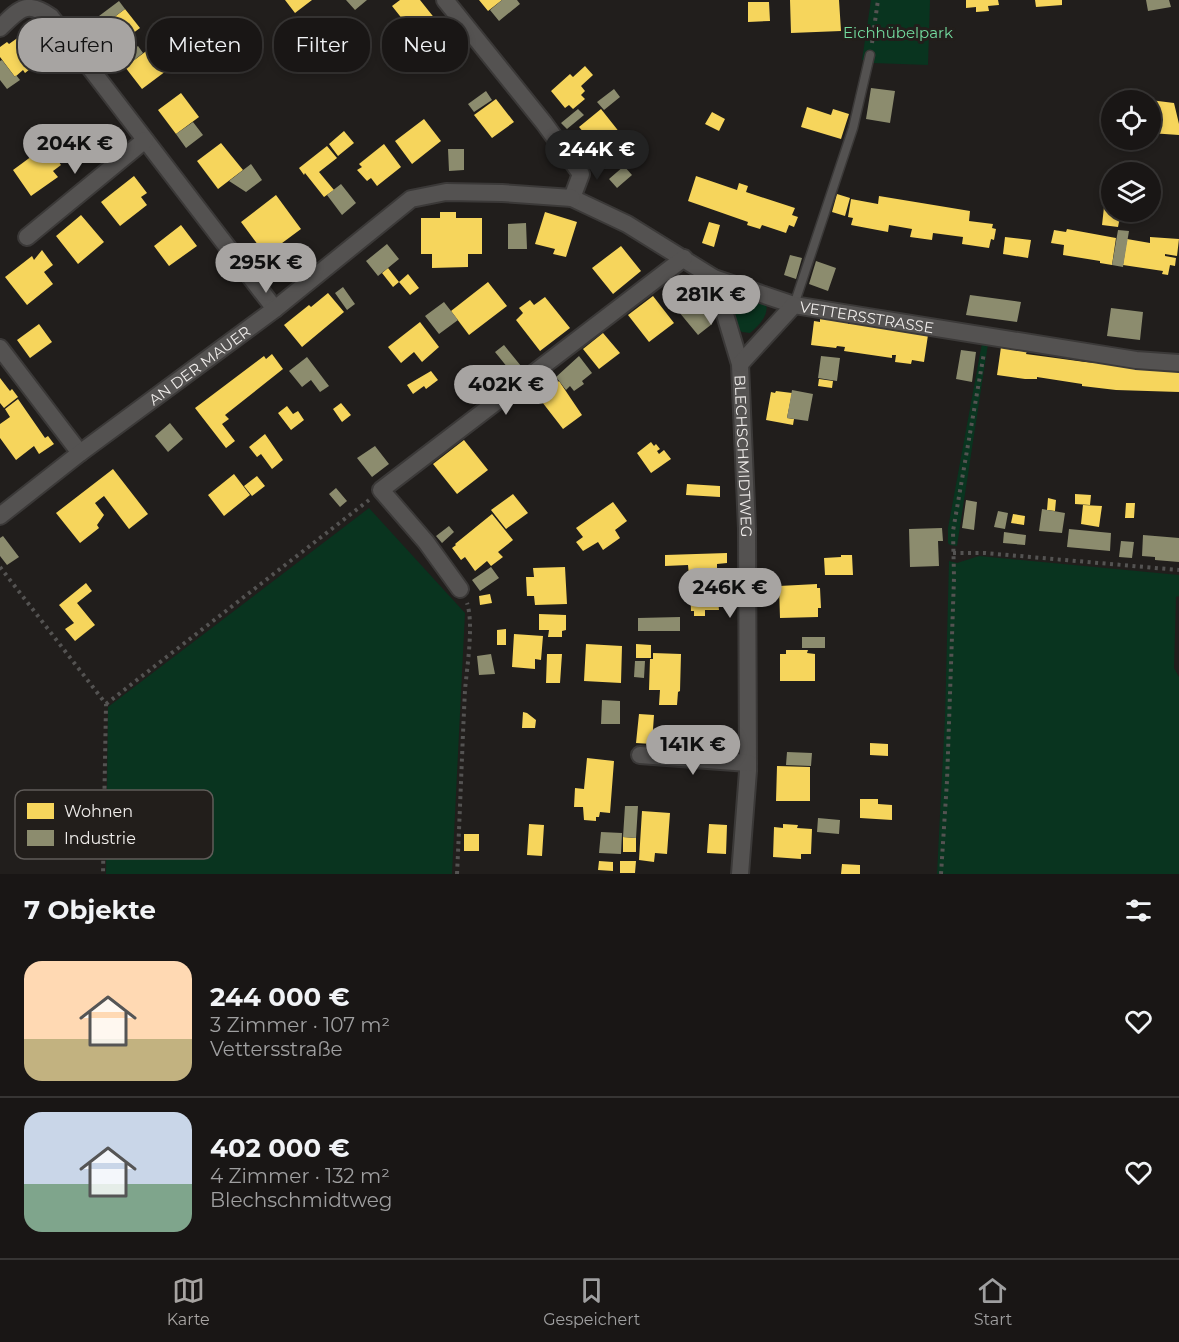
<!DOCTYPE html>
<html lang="de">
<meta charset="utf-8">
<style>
:root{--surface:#191615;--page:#221f1e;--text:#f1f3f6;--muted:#9f9fa0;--line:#373534;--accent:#a7a4a2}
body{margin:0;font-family:Montserrat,sans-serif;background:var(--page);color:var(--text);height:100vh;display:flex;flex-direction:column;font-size:22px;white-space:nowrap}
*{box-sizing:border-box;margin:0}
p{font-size:20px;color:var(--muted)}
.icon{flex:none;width:33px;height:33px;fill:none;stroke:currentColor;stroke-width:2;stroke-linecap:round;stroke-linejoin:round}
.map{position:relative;height:874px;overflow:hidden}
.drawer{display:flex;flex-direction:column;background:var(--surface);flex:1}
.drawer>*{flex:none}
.banner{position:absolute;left:18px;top:18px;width:600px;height:54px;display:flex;gap:12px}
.fabs{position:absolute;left:1101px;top:90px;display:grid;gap:12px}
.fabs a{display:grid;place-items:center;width:60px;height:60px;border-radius:50%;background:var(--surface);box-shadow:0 3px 9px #0003,0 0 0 2px var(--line);font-size:30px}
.price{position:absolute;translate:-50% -51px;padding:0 14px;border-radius:21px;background:var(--accent);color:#111;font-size:20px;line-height:39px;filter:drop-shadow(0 2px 3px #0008)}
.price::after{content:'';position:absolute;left:50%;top:36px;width:18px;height:14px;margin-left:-9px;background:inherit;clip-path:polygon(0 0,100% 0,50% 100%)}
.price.selected{background:#222;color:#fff}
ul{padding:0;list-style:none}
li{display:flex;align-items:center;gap:18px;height:150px;padding:0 24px}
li+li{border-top:2px solid var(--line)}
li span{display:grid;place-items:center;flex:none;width:168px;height:120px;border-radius:18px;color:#555}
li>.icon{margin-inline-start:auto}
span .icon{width:72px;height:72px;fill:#fffc;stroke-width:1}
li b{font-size:26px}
h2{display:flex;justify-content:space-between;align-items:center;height:72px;padding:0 24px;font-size:26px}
.pill{padding:0 21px;border-radius:24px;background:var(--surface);box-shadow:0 3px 9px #0003,0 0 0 2px var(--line);font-size:21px;line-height:54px}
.pill.selected{background:var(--accent);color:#111}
.tabs{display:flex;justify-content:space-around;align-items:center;height:84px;border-top:2px solid var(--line);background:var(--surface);font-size:16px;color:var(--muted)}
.tabs a{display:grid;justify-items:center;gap:3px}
.tabs .selected{color:var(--accent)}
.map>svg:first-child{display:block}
</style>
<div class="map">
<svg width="1179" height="874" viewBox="0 0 1179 874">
<rect width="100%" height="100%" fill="#211e1c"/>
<path fill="#09341f" d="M871 0H930L928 65 873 63 862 60Z
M735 292 765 302C771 313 759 326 750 333L742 332 737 328 728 299Z
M982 343 988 344 957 546 950 545 948 543V528Z
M369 508 465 613 452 874H106L108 707Z
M979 556 1179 575V596L1176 597 1174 668 1179 677V874H937L945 717 949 561 957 563Z"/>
<path fill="#f6d55c" d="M285 0H312L295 13Z
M400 0H420L440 25 415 45 407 34 411 30 392 6Z
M479 0H502L488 11Z
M790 0H839L841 31 791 33Z
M966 0H998L999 5 988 6 989 11 976 12V7L966 8Z
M1035 0H1062V5L1036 7Z
M748 2H769L770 21 748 22Z
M125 9 140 28 117 45 111 38 106 42 97 30Z
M238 18 253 37 235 52 227 42 233 38 225 28Z
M23 34 40 58 32 64 34 66 25 73 23 70 15 77 0 57V47L7 42 9 44Z
M149 49 166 71 142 89 125 67Z
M585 66 593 75 581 86 585 91 581 95 585 99 573 109 569 105 565 108 551 91 570 74 573 77Z
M181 93 199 117 176 134 158 110Z
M496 99 514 122 492 138 474 115Z
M1150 100 1174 103 1179 124V135L1150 133Z
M807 107 831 115 833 109 849 114 841 139 801 127Z
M601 109 624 138 603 155 579 127Z
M712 112 725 119 719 131 705 124Z
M424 119 441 141 412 164 395 141Z
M344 131 354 143 338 156 329 144Z
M221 143 243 170 218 189 197 161Z
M384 144 401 167 377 186 371 178 367 181 357 170 362 167 359 164Z
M47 145 61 165 53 171 58 177 31 196 13 170Z
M327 146 337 158 319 172 334 190 324 197 305 173 304 175 299 168Z
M134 176 147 193 141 197 147 205 120 226 101 202Z
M696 176 737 190 739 183 748 186 746 192 795 208 792 215 798 217 794 227 789 225 786 233 762 225 760 229 747 225 748 222 688 201Z
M837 194 850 198 845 216 832 212Z
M276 195 301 229 274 249 269 243 261 249 241 222Z
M879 196 970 211 969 221 993 224 992 228 996 229 994 240 991 239 989 248 962 244 963 237 933 233 932 240 910 237 912 229 889 225 888 232 851 225 853 218 848 217 851 199 878 204Z
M1104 207 1112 208V212H1121L1118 227 1102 225Z
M440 212H456V218H482V254H468V267L432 268V254H421V218H440Z
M545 212 577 222 566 257 553 254 555 249 535 244Z
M81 215 104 242 78 264 56 236Z
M709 222 720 225 714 247 702 243Z
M181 225 197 246 169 266 154 246Z
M1067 229 1116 238 1112 265 1100 263V261L1063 255 1064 245 1051 243 1054 230 1066 232Z
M1005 237 1031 240 1028 258 1003 254Z
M1150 237 1179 239 1177 256 1165 254V256L1176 258 1175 266 1170 265 1168 275 1162 274 1163 271 1123 265 1127 239 1150 243Z
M621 246 641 271 613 294 592 268Z
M42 250 53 265 44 272 53 284 27 305 5 277 32 256 34 260Z
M388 268 399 282 408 274 419 288 410 295 399 282 393 287 382 273Z
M488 282 507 306 469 335 451 311Z
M328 293 344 312 302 347 284 325 309 305 311 307Z
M653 296 674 323 649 342 628 315Z
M545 297 570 328 540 351 516 320 523 313 519 308 530 300 534 305Z
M820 317 849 321 848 324H863L928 335 924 362 912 360 911 364 895 362 896 355H892V358L844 351 845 347 837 346 836 348 811 345 814 321 820 322Z
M420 322 439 347 422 362 414 352 401 363 388 347Z
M39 324 52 342 30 358 17 340Z
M603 333 620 353 599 369 583 349Z
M1001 347 1027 351 1026 354 1085 362 1179 370V392L1116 390 1082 386V384L1037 377V379H1025L997 375Z
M272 354 283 369 225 415 229 419 222 424 235 441 226 448 195 408 264 356 266 359Z
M431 371 438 380 426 389 424 386 413 394 407 385Z
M0 378 10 391 12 389 18 397 4 408 0 403Z
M819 379 833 381 832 388 818 386Z
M559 381 582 415 563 429 539 398 541 394 537 389 547 382 551 387Z
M776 391 792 393 787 418 794 419 793 425 766 420 771 392 775 393Z
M18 399 45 438 48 436 54 444 39 454 34 446 16 460 0 438V424L10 417 5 409Z
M341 403 351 415 342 422 333 409Z
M287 406 293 414 298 411 304 420 291 430 278 413Z
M265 434 283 460 272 469 261 454 257 457 249 447Z
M464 440 488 470 457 494 433 464Z
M651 442 654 446 656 444 660 449 657 451 659 454 664 450 671 459 651 473 637 453Z
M113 469 148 514 129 529 104 496 95 503 104 515 97 525 99 528 80 543 56 513Z
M234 474 250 495 224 516 208 495Z
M257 476 265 486 252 496 244 486Z
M687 484 720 486V497L686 495Z
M513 494 528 513 506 529 491 510Z
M1075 494 1091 495 1090 505 1075 504Z
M1048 498 1056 500 1055 511 1047 510Z
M613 502 627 521 615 530 620 538 603 550 598 542 583 551 576 542 583 537 576 528Z
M1126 503H1135L1134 518H1125Z
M1083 505 1102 506 1099 527 1081 524Z
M492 514 513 540 498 552 503 557 491 566 487 561 475 571 465 557 461 560 452 548 456 545 455 544Z
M1013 514 1025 516 1024 525 1011 523Z
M727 553V563L717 564V575L689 576 688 565 665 566V555Z
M841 555H852L853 575H825L824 558 841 557Z
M565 567 567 604 535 605 534 596H527L526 577H534L533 568Z
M86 583 92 591 77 603 95 625 75 641 65 629 74 623 59 605Z
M718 583V593H722V600H718L719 610H705V616H694V611H691L690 584Z
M817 584V588H820L821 608H818V617L780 618 779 586Z
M490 594 492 603 480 605 479 596Z
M539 614 566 615V630L562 631V637H548L549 630H539Z
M506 629V645H497V630Z
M514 634 543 636 541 660 535 659V669L512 667Z
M586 644 622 646 621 683 584 681Z
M636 644 651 645V658H636Z
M786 650H808L807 653 815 654V681H780V654H786Z
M653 653 681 654 680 691 678 692 677 705H659L660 690H649L650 659H653Z
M547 654H562L560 683H546Z
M523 712 527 713 536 720 535 728H522Z
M639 714 654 715 652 744 636 743Z
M870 743 888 744V756L870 755Z
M587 758 614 761 610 813 600 812 599 817H596V821L584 820 583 807H574L575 788 584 789Z
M777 766 810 767V801H776Z
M860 799H878V804L892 805V820L860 818Z
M642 811 670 813 667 854 655 853 654 862 639 860Z
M529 824 544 825 542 856 527 855Z
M709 824 727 825 726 854 707 853Z
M783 824 798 825 797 828 812 829 811 854H801V859L773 857 774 827 783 828Z
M464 834H479V851H464Z
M623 837 636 838V852H623Z
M599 861 613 862V871L598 870Z
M620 861H636L635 873H620Z
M842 864 860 865V874H841Z"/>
<path fill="#8c8c6e" d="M346 0H367L355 10Z
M502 0H517L520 4 499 21 490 10Z
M1146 0H1169L1171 7 1148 11Z
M119 1 125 9 97 30 91 22Z
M445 36 461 55 440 72 425 52Z
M138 46 143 53 128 65 122 58Z
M2 60 15 77 16 75 20 80 7 89 0 80V61Z
M871 88 895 91 890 123 866 119Z
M614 89 620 97 604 110 597 102Z
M486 91 492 100 474 112 468 104Z
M578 109 584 115 567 129 561 123Z
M193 122 203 135 186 148 176 134Z
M448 149H464V170L449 171Z
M251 164 262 180 246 192 229 181Z
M624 166 632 175 617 188 609 179Z
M341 184 356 203 342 215 327 195Z
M526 223 527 249H508V224Z
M1118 230 1129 231 1123 267 1112 265Z
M387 244 399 259 378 276 366 261Z
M790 255 802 258 796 279 784 275Z
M816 261 836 268 828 291 809 284Z
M343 287 355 304 347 310 335 293Z
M970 295 1021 302 1017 322 966 315Z
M696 298 710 315 707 318 712 324 698 335 679 312Z
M444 302 458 320 439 334 425 316Z
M1111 308 1143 312 1140 340 1107 336Z
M504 345 521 366 512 373 495 352Z
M961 350 976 352 972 382 956 379Z
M579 356 592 373 582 381 584 384 574 391 570 386 566 390 556 377Z
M821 356 840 358 837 381 818 378Z
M307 357 329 386 320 392 311 380 302 387 289 371Z
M792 390 813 394 808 421 787 418Z
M170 423 183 439 168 452 155 436Z
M375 446 389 464 372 477 357 458Z
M336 488 347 501 340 507 329 494Z
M966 500 977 502 974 530 962 528Z
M1042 509 1065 513 1062 533 1039 531Z
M998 511 1008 513 1005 529 994 527Z
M449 526 454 532 442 543 436 536Z
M942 528 943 541H938L939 566 910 567 909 529Z
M1069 529 1111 533 1110 551 1067 547Z
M1004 532 1026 535 1025 545 1003 543Z
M1143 535 1179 538V562L1155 560V557L1142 556Z
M3 536 19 557 7 565 0 556V538Z
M1121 541 1134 542 1132 558 1119 557Z
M491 567 499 578 480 591 472 580Z
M680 617V631H638V618Z
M802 637H825V648H802Z
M491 654 495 674 479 675 477 656Z
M635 661H645L644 678 634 677Z
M602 700 620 701V724H601Z
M787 752 812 753 811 766 786 765Z
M625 806H638L636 838 623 837Z
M818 818 840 820 839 834 817 832Z
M601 832 622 833 621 854 599 853Z"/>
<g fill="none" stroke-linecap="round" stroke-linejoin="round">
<g stroke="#3b3938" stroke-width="11">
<path id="service" d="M794 305 853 128 870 55"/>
</g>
<g stroke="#3b3938" stroke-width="20">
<g id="minor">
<path id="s1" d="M445 0 544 123 581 174 572 198 627 224 714 278 794 305 1136 360 1179 363"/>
<path d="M0 28C20 8 27 0 51 17L275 309"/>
<path d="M27 237 145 140"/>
<path id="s2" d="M714 278 740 364 747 529 748 771 740 874"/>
<path d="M0 348 80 453"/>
<path d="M740 364 794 305"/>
<path id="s3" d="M0 516 80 453 275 309 411 199 446 192 502 193 572 198"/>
<path d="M460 589 426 542 381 490 684 258"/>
<path d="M640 755 748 763"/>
</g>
</g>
<path stroke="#545352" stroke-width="4" stroke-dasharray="3 4.5" stroke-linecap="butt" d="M872 43 878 0
M953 553H985L1179 570
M0 567 106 704 103 874
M106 704 369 500
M457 874C460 813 462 751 465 690 467 667 474 624 467 603
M941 874 947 781 954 578 953 531 984 353"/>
<use href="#service" stroke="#545251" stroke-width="8"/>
<use href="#minor" stroke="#545251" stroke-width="16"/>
</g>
<g text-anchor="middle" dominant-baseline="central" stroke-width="6" stroke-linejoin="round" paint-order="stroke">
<g font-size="15" fill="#73dc9f" stroke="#221e1b">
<text x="898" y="32">Eichhübelpark</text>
</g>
<g font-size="15" fill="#efecea" stroke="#221e1b">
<text stroke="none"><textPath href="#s1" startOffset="568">VETTERSSTRASSE</textPath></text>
<text stroke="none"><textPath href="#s3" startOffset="250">AN DER MAUER</textPath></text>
<text stroke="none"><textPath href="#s2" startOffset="182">BLECHSCHMIDTWEG</textPath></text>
</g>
</g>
<rect x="15" y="790" width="198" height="69" rx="9" fill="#221e1b" stroke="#605c59" stroke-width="1.5"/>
<rect x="27" y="803" width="27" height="16" fill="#f6d55c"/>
<rect x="27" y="830" width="27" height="16" fill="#8c8c6e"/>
<g font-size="16" fill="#efecea">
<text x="64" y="817">Wohnen</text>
<text x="64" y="844">Industrie</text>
</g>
</svg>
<div class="fabs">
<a><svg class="icon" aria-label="locate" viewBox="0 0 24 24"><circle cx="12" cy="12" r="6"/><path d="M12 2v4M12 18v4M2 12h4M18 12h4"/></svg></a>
<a><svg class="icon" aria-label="layers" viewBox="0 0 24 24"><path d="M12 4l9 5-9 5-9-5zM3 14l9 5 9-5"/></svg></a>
</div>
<b class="price" style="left:75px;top:175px">204K €</b>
<b class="price selected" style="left:597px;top:181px">244K €</b>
<b class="price" style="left:266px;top:294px">295K €</b>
<b class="price" style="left:711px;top:326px">281K €</b>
<b class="price" style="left:506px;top:416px">402K €</b>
<b class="price" style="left:730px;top:619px">246K €</b>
<b class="price" style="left:693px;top:776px">141K €</b>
<div class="banner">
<a class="pill selected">Kaufen</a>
<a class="pill">Mieten</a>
<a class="pill">Filter</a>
<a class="pill">Neu</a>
</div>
</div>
<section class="drawer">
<h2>7 Objekte<svg class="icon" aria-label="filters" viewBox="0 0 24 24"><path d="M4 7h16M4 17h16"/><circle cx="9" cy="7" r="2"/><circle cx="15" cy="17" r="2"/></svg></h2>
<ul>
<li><span style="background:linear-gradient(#ffd9b3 65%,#c2b280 0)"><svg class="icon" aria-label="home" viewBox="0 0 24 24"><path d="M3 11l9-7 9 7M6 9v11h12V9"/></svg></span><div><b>244 000 €</b><p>3 Zimmer · 107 m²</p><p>Vettersstraße</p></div><svg class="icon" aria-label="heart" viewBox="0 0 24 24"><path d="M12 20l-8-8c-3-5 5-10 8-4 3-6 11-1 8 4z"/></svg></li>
<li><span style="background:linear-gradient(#c9d6e8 60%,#7fa58c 0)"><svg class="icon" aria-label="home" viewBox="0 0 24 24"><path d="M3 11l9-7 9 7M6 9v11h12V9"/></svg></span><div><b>402 000 €</b><p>4 Zimmer · 132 m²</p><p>Blechschmidtweg</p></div><svg class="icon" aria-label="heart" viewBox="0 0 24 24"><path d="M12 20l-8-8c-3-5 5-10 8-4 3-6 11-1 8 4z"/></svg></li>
</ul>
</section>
<nav class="tabs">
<a class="selected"><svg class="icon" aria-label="map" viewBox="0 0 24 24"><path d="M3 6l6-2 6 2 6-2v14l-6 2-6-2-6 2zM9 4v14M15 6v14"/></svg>Karte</a>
<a><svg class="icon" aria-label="saved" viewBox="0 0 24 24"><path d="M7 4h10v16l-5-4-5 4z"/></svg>Gespeichert</a>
<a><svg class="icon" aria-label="home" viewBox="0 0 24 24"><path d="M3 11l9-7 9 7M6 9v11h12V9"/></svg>Start</a>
</nav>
